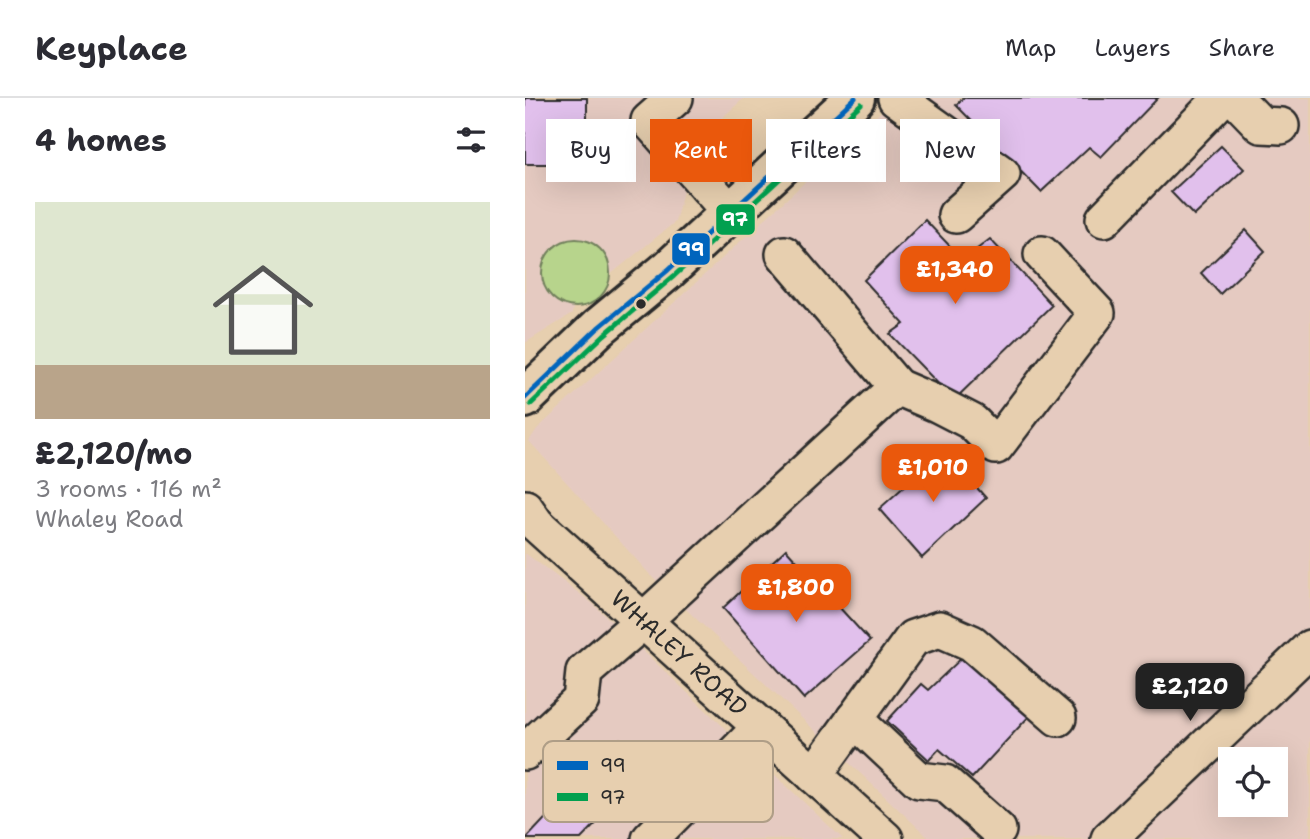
<!DOCTYPE html>
<meta charset="utf-8">
<style>
:root{--surface:#fff;--page:#f2f2f3;--text:#2b2b33;--muted:#7c7c81;--line:#e1e1e2;--accent:#ea580c}
body{margin:0;font-family:"Shantell Sans",sans-serif;background:var(--page);color:var(--text);height:100vh;display:flex;flex-direction:column;font-size:26px;white-space:nowrap}
*{box-sizing:border-box;margin:0}
p{font-size:23px;color:var(--muted)}
.icon{flex:none;width:38px;height:38px;fill:none;stroke:currentColor;stroke-width:2;stroke-linecap:round;stroke-linejoin:round}
.map{position:relative;flex:1;overflow:hidden}
.drawer{display:flex;flex-direction:column;background:var(--surface);width:525px}
.drawer>*{flex:none}
.hud{position:absolute;left:21px;top:21px;width:658px;height:63px;display:flex;gap:14px}
.tools{position:absolute;left:693px;top:649px;display:grid;gap:14px}
.tools a{display:grid;place-items:center;width:70px;height:70px;border-radius:0px;background:var(--surface);box-shadow:0 7px 28px #0002;font-size:35px}
.price{position:absolute;translate:-50% -60px;padding:0 16px;border-radius:14px;background:var(--accent);color:#fff;font-size:23px;line-height:46px;filter:drop-shadow(0 2px 4px #0008)}
.price::after{content:'';position:absolute;left:50%;top:42px;width:21px;height:16px;margin-left:-10px;background:inherit;clip-path:polygon(0 0,100% 0,50% 100%)}
.price.on{background:#222;color:#fff}
ul{padding:0;list-style:none}
li{display:grid;align-content:center;gap:14px;height:371px;padding:0 35px}
li+li{border-top:2px solid var(--line)}
li span{display:grid;place-items:center;height:217px;border-radius:0px;color:#555}
li>.icon{margin-inline-start:auto}
span .icon{width:126px;height:126px;fill:#fffc;stroke-width:1}
li b{font-size:30px}
h2{display:flex;justify-content:space-between;align-items:center;height:84px;padding:0 35px;font-size:30px}
.tag{padding:0 24px;border-radius:0px;background:var(--surface);box-shadow:0 7px 28px #0002;font-size:24px;line-height:63px}
.tag.on{background:var(--accent);color:#fff}
header{display:flex;align-items:center;gap:42px;box-sizing:border-box;height:98px;padding:0 35px;background:var(--surface);border-bottom:2px solid var(--line)}
header strong{font-size:33px}
nav{display:flex;gap:38px;margin-inline-start:auto;font-size:24px}
main{display:flex;flex:1;min-height:0}
.map>svg:first-child{display:block}
</style>
<header>
<strong>Keyplace</strong>
<nav><a>Map</a><a>Layers</a><a>Share</a></nav>
</header>
<main>
<section class="drawer">
<h2>4 homes<svg class="icon" aria-label="filters" viewBox="0 0 24 24"><path d="M4 7h16M4 17h16"/><circle cx="9" cy="7" r="2"/><circle cx="15" cy="17" r="2"/></svg></h2>
<ul>
<li><span style="background:linear-gradient(#dfe7d0 75%,#b9a48a 0)"><svg class="icon" aria-label="home" viewBox="0 0 24 24"><path d="M3 11l9-7 9 7M6 9v11h12V9"/></svg></span><div><b>£2,120/mo</b><p>3 rooms · 116 m²</p><p>Whaley Road</p></div></li>
</ul>
</section>
<div class="map">
<svg width="785" height="741" viewBox="0 0 785 741">
<rect width="100%" height="100%" fill="#e7cfaf"/>
<filter id="ink" filterUnits="userSpaceOnUse"><feTurbulence type="fractalNoise" baseFrequency=".0143" numOctaves="2"/><feDisplacementMap in="SourceGraphic" scale="14" xChannelSelector="R" yChannelSelector="G"/><feConvolveMatrix kernelMatrix="1 2 1 2 8 2 1 2 1" color-interpolation-filters="sRGB"/></filter>
<g filter="url(#ink)">
<path fill="#e5cac1" fill-rule="evenodd" d="M0 0H219L166 48 159 89 150 124 85 177 84 185 75 199 67 205 58 208 48 209 47 216 0 245Z
M371 0H785V741H405L128 480 4 343 12 331ZM705 662H751V707H705Z
M0 455 66 504 318 741H0Z"/>
<path fill="#b7d48c" stroke="#71805c" stroke-width="2" d="M17 175a34 34 0 1 1 68 0a34 34 0 1 1-68 0Z"/>
<path fill="#e1c0ec" stroke="#2b2b2b" stroke-width="2" d="M0 0H62V61L25 60V66H0Z
M438 0H633L576 59 564 49 516 94 431 7Z
M696 48 719 71 669 118 646 94Z
M400 122 438 162 465 141 527 207 429 302 365 236 379 226 339 182Z
M721 132 740 153 695 196 676 175Z
M419 353 461 400 397 460 354 411Z
M261 451 345 543 279 601 198 510Z
M443 554 508 614 447 680 414 651 404 662 362 623 396 586 403 592Z
M95 641 123 672 56 741H1Z"/>
<g fill="none" stroke-linecap="round" stroke-linejoin="round">
<g stroke="#2b2b2b" stroke-width="40">
<g id="minor">
<path d="M150 0 124 23 205 114"/>
<path d="M371 0 477 76 431 117"/>
<path d="M710 0 736 27 756 28"/>
<path d="M579 121 697 0"/>
<path d="M372 289 412 306 447 324 471 348 572 215 517 156"/>
<path id="s1" d="M0 410 11 426 360 741"/>
<path d="M329 621 394 682 420 685 473 732"/>
<path d="M0 654 56 602 59 574 118 523 372 289 259 156"/>
<path d="M289 677 388 540 415 531 447 545 533 620"/>
<path d="M125 741 236 629"/>
<path d="M584 741 785 550"/>
</g>
</g>
<g stroke="#2b2b2b" stroke-width="44">
<path id="highway" d="M0 300 73 230 143 172 330 0"/>
</g>
<use href="#minor" stroke="#e7cfaf" stroke-width="35"/>
<use href="#highway" stroke="#e7cfaf" stroke-width="38"/>
<g stroke="#e7cfaf" stroke-width="10">
<path id="bus-1" d="M0 300 73 230 143 172 330 0"/>
</g>
<g stroke="#e7cfaf" stroke-width="10">
<path id="bus-2" d="M6 306 79 237 149 178 336 6"/>
</g>
<use href="#bus-1" stroke="#0065bd" stroke-width="5"/>
<use href="#bus-2" stroke="#02a04f" stroke-width="5"/>
</g>
</g>
<circle fill="#2b2b2b" stroke="#e7cfaf" stroke-width="2.5" cx="116" cy="206" r="6"/>
<g text-anchor="middle" dominant-baseline="central" stroke-width="5" stroke-linejoin="round" paint-order="stroke">
<g font-size="24" fill="#2b2b2b" stroke="#e7cfaf">
<text stroke="none"><textPath href="#s1" startOffset="212">WHALEY ROAD</textPath></text>
</g>
</g>
<rect x="18" y="643" width="230" height="81" rx="10" fill="#e7cfaf" stroke="#af9e87" stroke-width="2"/>
<rect x="32" y="663" width="31" height="9" fill="#0065bd"/>
<rect x="32" y="695" width="31" height="8" fill="#02a04f"/>
<g font-size="19" fill="#2b2b2b">
<text x="75" y="674">99</text>
<text x="75" y="706">97</text>
</g>
<g stroke="#e7cfaf" stroke-width="2.5">
<rect x="190" y="105" width="41" height="33" rx="7" fill="#02a04f"/>
<rect x="146" y="134" width="40" height="34" rx="7" fill="#0065bd"/>
</g>
<g font-size="19" text-anchor="middle" font-weight="bold" fill="#fff">
<text x="210" y="128">97</text>
<text x="166" y="158">99</text>
</g>
</svg>
<div class="tools">
<a><svg class="icon" aria-label="locate" viewBox="0 0 24 24"><circle cx="12" cy="12" r="6"/><path d="M12 2v4M12 18v4M2 12h4M18 12h4"/></svg></a>
</div>
<b class="price" style="left:430px;top:208px">£1,340</b>
<b class="price" style="left:408px;top:406px">£1,010</b>
<b class="price" style="left:271px;top:526px">£1,800</b>
<b class="price on" style="left:665px;top:625px">£2,120</b>
<div class="hud">
<a class="tag">Buy</a>
<a class="tag on">Rent</a>
<a class="tag">Filters</a>
<a class="tag">New</a>
</div>
</div>
</main>
